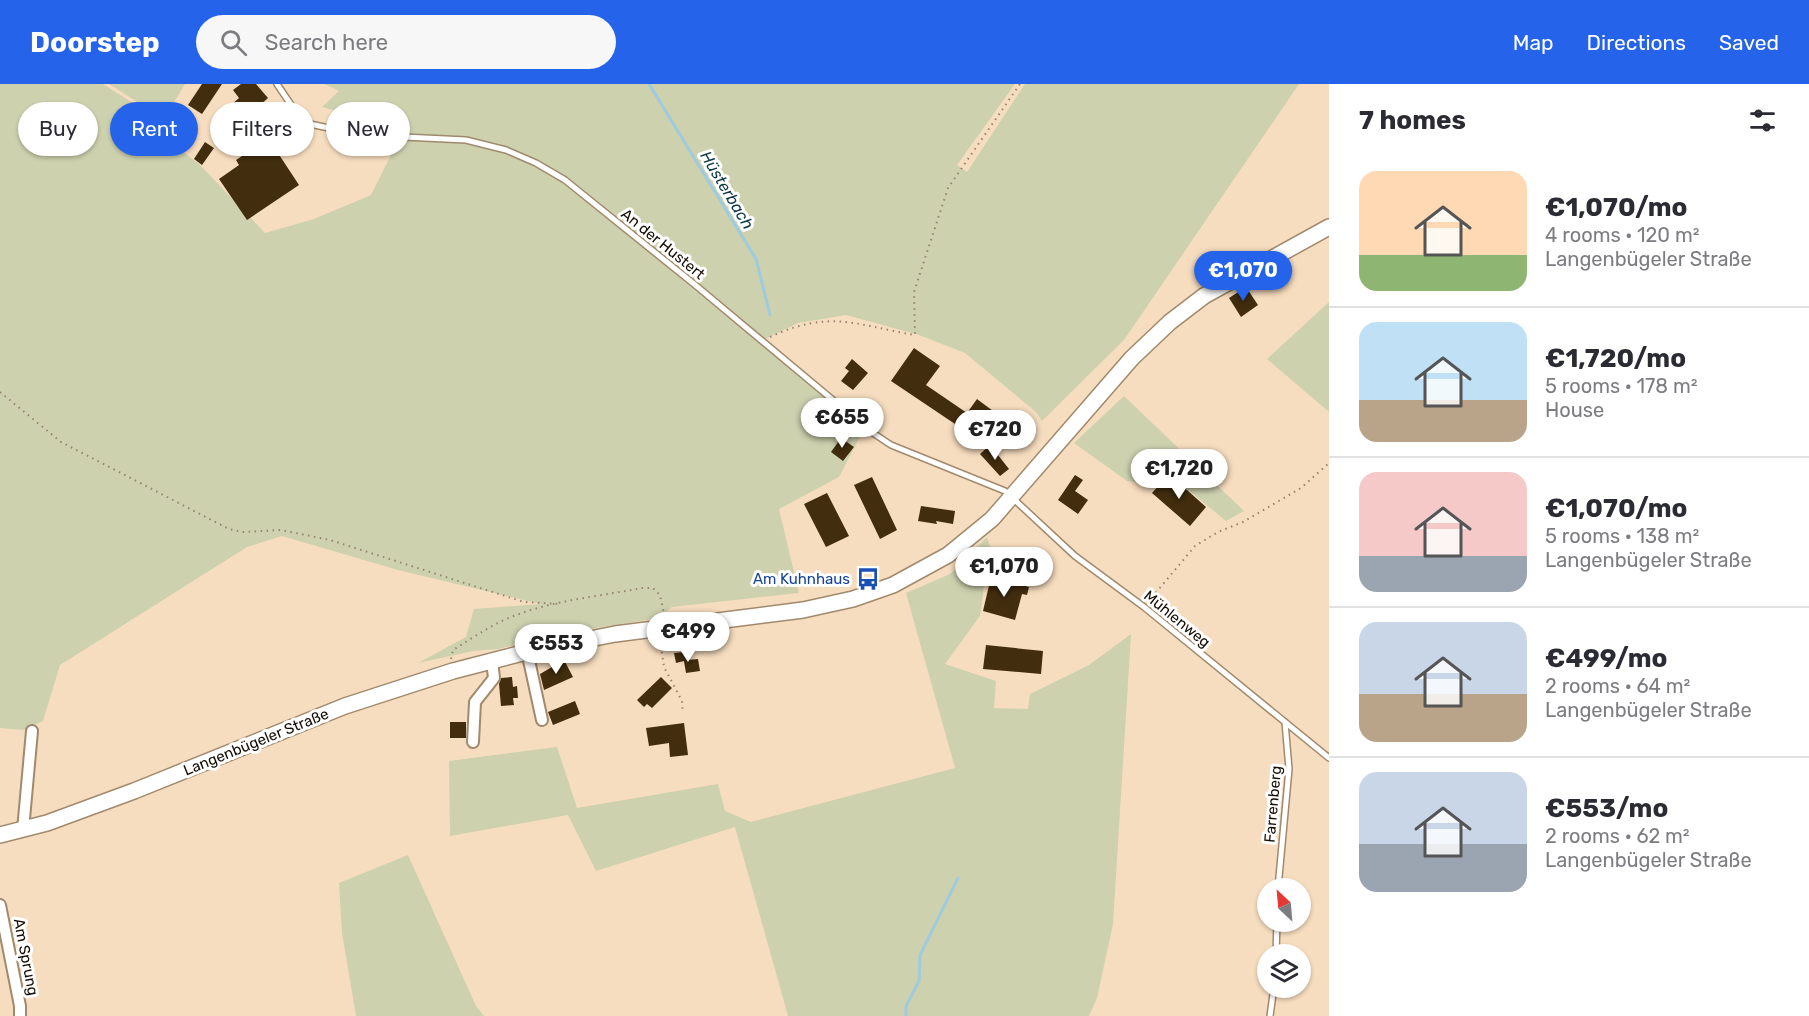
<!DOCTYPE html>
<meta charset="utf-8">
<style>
:root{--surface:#fff;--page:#f7f7f7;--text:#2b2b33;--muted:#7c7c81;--line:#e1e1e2;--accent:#2563eb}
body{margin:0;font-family:Rubik,sans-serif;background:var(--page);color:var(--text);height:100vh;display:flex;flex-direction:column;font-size:22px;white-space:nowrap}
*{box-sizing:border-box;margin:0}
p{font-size:20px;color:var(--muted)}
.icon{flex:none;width:33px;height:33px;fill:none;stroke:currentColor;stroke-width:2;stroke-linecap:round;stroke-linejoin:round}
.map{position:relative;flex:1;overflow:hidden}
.details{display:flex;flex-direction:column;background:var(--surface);width:480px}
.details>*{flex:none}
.banner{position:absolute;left:18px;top:18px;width:570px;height:54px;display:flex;gap:12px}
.needle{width:39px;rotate:334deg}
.fabs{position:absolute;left:1257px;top:794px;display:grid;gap:12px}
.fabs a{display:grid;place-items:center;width:54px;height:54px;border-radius:50%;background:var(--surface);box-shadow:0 2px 4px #0004;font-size:30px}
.price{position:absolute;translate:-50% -51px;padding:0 14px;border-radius:21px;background:#fff;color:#222;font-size:20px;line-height:39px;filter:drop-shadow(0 2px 3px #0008)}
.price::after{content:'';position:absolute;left:50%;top:36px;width:18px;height:14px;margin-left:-9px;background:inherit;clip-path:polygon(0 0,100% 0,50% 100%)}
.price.active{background:var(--accent);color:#fff}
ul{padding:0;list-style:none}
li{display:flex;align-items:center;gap:18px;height:150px;padding:0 30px}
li+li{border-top:2px solid var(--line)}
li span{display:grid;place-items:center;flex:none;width:168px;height:120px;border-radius:18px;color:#555}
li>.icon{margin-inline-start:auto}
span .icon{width:72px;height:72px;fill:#fffc;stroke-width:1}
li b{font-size:26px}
h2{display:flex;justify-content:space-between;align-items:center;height:72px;padding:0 30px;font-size:26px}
.tag{padding:0 21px;border-radius:27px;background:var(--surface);box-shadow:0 2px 4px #0004;font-size:21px;line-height:54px}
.tag.active{background:var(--accent);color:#fff}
header{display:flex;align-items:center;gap:36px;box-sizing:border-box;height:84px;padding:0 30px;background:var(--accent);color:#fff}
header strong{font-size:28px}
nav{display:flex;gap:33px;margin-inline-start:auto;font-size:21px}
.search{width:420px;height:54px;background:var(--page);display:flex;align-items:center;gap:15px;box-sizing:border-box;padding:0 21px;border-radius:33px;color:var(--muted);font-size:22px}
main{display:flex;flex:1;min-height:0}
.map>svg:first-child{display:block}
</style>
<header>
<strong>Doorstep</strong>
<div class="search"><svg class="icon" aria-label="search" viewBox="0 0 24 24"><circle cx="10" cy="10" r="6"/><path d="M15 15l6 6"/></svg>Search here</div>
<nav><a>Map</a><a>Directions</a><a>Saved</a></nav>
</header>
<main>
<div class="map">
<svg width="1329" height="932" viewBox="0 0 1329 932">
<rect width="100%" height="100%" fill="#f7ddbf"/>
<path fill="#cdd1ae" d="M0 0H103L163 38 162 52 199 80 265 149 314 135 371 111 392 69 385 41 322 23 339 7 325 0H1015L957 81 967 88 1025 0H1299L1124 256 1042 337 1036 328 965 269 919 251 846 231 798 239 761 257 863 347 839 393 779 425 799 509 672 523 660 533 641 537 561 549 498 565 473 567 418 579 466 553 474 525 540 520 398 486 282 452 247 463 60 581 43 637 23 646 0 644Z
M109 0H185L164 35Z
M1329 218V328L1267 275Z
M1124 312 1244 427 1226 437 1169 390 1160 400 1127 397 1074 359Z
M987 453 994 475 985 495 980 532 945 580 996 597 994 624 1028 625 1030 610 1089 581 1131 550 1113 840 1097 914 1089 932H788L735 743 596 787 568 731 450 752 449 677 557 663 577 724 718 700 725 727 751 738 955 684 906 509 950 490Z
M408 771 476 922 484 932H356L342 849 339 799Z"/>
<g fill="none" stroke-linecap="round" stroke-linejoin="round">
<path stroke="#9ecbde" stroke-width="3" d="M649 0 756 175 770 231
M906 932V922L919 897 920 871 958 794"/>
</g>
<path fill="#422d0e" d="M202 0H222L202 30 188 21Z
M241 0H256L268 14 259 22 266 33 234 54 230 48 216 57 210 45 239 28 232 20 239 14 233 6Z
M205 58 214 64 202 81 194 75Z
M272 60 299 101 247 136 219 95 239 81 236 76 251 66 255 71Z
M1246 203 1258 221 1241 233 1229 214Z
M914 264 940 282 926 301 967 329 977 315 993 327 977 349 961 337 958 342 891 297Z
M852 275 868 289 853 306 841 297 849 287 845 284Z
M841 354 854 363 843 377 831 368Z
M990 361 1009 385 1000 392 980 370Z
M1169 390 1206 423 1190 442 1152 409Z
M1075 391 1083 396 1075 407 1088 416 1078 430 1058 416Z
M872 393 897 446 880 455 854 401Z
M827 409 849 452 826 463 804 420Z
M921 422 955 427 953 440 936 437 937 440 918 437Z
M991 493 1029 503 1027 511 1022 510 1015 536 983 527Z
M986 561 1043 567 1041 590 983 585Z
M685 568 687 576 698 575 700 587 686 589 684 577 676 579 674 569Z
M564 576 573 593 544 606 540 590Z
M512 593 513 603 517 602 518 614H513L514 621 501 622 499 600 501 594Z
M661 593 672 604 652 624 647 620 644 623 637 616Z
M575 617 580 630 553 641 548 628Z
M450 638H466V654H450Z
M684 639 688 671 670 673 669 659 649 662 646 644Z"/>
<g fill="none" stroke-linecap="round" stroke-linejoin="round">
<g stroke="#a0896c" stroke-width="8">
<path id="lane" d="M277 0 300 34 310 40 385 56 404 53 466 56 506 66 536 79 565 96 694 200 870 347 891 361 1005 407 1075 472 1144 523 1329 674
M1278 804 1289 685 1285 638
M1276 870 1277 837
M1270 932 1274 903"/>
</g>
<g stroke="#a0896c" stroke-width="14">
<path id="street" d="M527 567 542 636
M473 658 475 618 494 594 492 577
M23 746 32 647
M0 821 20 922V932"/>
</g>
<g stroke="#a0896c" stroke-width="18">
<path id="secondary" d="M0 751 47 739 134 707 345 622 453 587 534 566 615 550 803 526 853 515 893 501 948 471 992 435 1132 274 1170 238 1204 212 1329 143"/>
</g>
<path stroke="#96836e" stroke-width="2" stroke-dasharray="1.5 4.5" stroke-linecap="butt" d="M770 253C831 225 855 241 915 251L914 208 948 104 1020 0
M0 308 61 358 229 445 243 448 281 446 330 456 524 518 561 520
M1148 518 1195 462 1218 448 1243 438 1301 404 1329 379
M660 556 664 583 682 617 683 629
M451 575 453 566C474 553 495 538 519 530 557 516 601 512 642 504H653L660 511 664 530"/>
<use href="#lane" stroke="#fff" stroke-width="5"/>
<use href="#street" stroke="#fff" stroke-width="10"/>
<use href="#secondary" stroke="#fff" stroke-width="15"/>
</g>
<defs>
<g id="bus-bare" transform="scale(1.8)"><path d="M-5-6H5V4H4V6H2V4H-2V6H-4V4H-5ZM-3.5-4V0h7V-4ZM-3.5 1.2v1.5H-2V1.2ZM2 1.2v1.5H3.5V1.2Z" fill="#1a4fb4" stroke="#fff" stroke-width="2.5" paint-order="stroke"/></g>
</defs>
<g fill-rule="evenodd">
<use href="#bus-bare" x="868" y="495"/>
</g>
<g text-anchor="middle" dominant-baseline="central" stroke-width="6" stroke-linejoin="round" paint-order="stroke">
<g font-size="15" fill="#160d04" stroke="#fff">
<text transform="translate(663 160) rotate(39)">An der Hustert</text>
<text transform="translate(1177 535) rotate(39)">Mühlenweg</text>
<text transform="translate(256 658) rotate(-22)">Langenbügeler Straße</text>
<text transform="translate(1273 720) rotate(-85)">Farrenberg</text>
<text transform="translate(26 873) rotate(79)">Am Sprung</text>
</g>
<g font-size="15" fill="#164399" stroke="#fff" text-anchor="end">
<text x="850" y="495">Am Kuhnhaus</text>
</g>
<g font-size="16" font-style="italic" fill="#0f3846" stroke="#fff">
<text transform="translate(727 106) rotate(59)">Hüsterbach</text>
</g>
</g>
</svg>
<div class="fabs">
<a><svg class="needle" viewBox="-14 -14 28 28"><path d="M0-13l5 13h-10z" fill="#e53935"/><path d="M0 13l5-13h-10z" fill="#7c7c81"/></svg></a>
<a><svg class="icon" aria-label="layers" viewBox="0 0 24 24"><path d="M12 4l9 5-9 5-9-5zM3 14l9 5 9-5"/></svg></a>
</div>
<b class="price active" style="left:1243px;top:218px">€1,070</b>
<b class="price" style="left:842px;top:365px">€655</b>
<b class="price" style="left:995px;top:377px">€720</b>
<b class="price" style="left:1179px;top:416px">€1,720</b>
<b class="price" style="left:1004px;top:514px">€1,070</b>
<b class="price" style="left:688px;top:579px">€499</b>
<b class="price" style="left:556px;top:591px">€553</b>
<div class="banner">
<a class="tag">Buy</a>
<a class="tag active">Rent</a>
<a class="tag">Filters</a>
<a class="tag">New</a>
</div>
</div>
<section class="details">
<h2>7 homes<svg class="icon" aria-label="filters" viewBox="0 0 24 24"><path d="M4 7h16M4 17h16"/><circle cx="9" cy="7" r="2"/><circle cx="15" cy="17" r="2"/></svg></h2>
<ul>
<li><span style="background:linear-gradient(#ffd9b3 70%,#8fb573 0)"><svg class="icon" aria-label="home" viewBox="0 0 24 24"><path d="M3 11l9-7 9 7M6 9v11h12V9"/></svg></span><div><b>€1,070/mo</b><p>4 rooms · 120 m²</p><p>Langenbügeler Straße</p></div></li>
<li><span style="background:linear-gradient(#bfe0f5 65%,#b9a48a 0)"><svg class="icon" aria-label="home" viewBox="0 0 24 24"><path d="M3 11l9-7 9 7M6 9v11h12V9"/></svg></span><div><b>€1,720/mo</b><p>5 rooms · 178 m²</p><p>House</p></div></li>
<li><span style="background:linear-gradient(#f6c9c9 70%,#9aa5b1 0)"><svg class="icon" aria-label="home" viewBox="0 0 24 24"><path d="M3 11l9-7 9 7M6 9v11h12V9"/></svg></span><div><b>€1,070/mo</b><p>5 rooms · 138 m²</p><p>Langenbügeler Straße</p></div></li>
<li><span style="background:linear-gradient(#c9d6e8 60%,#b9a48a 0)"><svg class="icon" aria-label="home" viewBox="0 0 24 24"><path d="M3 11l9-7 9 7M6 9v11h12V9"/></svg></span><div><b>€499/mo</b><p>2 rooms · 64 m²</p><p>Langenbügeler Straße</p></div></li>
<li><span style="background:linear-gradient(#c9d6e8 60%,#9aa5b1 0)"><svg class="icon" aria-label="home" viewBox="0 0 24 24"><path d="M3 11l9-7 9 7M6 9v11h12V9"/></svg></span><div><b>€553/mo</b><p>2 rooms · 62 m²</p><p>Langenbügeler Straße</p></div></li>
</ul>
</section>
</main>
